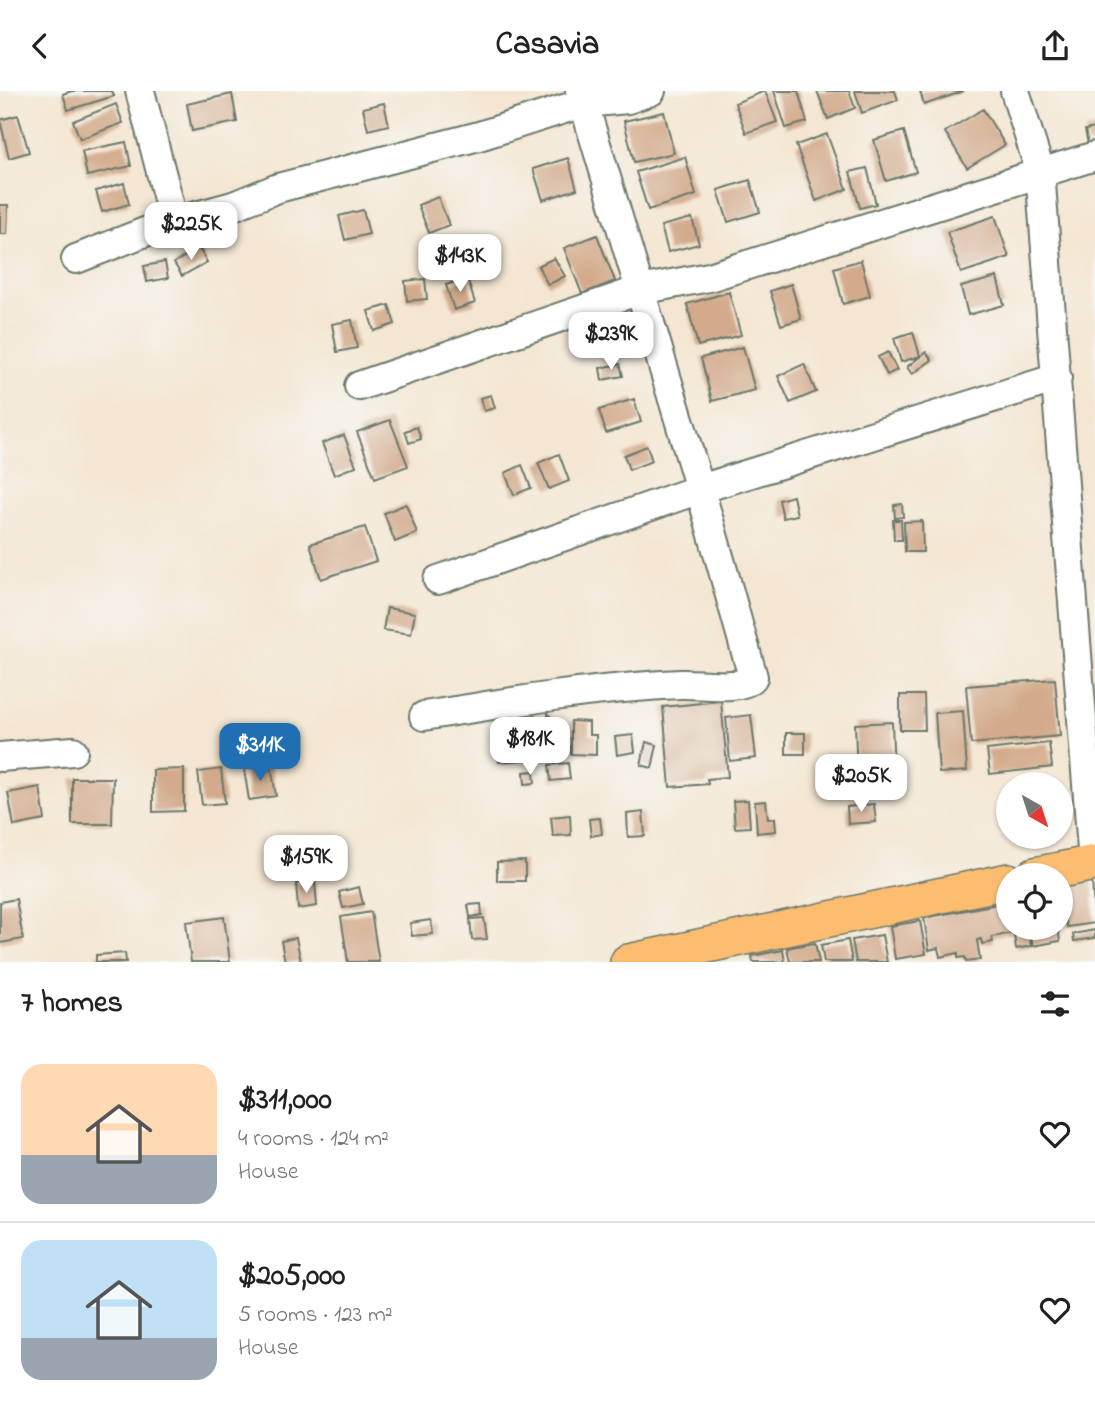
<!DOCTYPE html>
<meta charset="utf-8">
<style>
:root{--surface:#fff;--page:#f2f2f2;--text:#222;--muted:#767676;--line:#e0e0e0;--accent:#1f6fb2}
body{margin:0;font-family:"Indie Flower",sans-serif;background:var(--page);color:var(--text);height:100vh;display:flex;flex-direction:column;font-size:26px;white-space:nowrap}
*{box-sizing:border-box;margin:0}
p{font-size:23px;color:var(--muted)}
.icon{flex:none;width:38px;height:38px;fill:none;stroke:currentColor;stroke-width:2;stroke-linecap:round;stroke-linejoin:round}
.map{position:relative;height:871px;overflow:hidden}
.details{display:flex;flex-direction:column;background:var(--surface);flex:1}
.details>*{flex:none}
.needle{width:46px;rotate:141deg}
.fabs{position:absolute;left:996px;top:681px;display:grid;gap:14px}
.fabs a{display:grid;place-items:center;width:77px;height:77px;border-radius:50%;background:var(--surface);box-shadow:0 2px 5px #0004;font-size:35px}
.price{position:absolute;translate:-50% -60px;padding:0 16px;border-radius:14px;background:#fff;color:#222;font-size:23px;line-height:46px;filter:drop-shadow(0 2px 4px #0008)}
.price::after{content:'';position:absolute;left:50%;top:42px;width:21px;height:16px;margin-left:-10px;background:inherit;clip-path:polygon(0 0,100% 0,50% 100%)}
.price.selected{background:var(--accent);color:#fff}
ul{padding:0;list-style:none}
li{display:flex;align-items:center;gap:21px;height:175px;padding:0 21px}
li+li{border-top:2px solid var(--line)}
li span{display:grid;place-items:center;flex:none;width:196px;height:140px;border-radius:21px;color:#555}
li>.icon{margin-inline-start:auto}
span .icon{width:84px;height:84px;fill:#fffc;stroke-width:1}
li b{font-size:30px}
h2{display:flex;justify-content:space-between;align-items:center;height:84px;padding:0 21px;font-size:30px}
header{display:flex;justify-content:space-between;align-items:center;height:91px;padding:0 21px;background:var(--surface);font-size:32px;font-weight:700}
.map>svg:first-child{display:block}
</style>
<header><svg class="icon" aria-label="back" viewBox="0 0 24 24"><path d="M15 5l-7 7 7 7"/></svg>Casavia<svg class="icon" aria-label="share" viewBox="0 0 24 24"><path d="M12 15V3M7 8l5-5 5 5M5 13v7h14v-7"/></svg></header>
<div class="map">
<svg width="1095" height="871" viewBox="0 0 1095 871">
<rect width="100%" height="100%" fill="#f6f6f2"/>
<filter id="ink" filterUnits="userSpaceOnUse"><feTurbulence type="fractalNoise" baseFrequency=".0143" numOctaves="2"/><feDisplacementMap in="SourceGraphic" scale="14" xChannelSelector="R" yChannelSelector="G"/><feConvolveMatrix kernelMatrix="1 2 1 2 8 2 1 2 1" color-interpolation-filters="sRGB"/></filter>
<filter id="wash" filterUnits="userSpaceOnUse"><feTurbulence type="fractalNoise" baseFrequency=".00686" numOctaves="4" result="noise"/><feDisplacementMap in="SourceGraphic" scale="28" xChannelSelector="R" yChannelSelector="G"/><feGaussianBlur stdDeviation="1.57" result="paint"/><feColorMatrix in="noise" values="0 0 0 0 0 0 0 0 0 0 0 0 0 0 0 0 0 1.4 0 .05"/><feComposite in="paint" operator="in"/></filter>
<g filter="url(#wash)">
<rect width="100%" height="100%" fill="#f4e6d2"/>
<g id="blocks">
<path fill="#d3ab8c" d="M72 0H112L114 5 68 19 63 3Z
M765 0 777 31 746 42 735 12Z
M774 0H798L807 31 786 37Z
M817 0H849L855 17 828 28Z
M855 0H895L898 9 862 22Z
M920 0H964L924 14Z
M232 3 237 31 192 40 187 13Z
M384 12 389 34 368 39 363 17Z
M116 13 123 32 80 48 73 30Z
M983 18 1005 54 967 77 945 41Z
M664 21 674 62 634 71 624 30Z
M18 24 29 61 9 67 0 29Z
M1095 37V51L1088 53 1085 39Z
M904 40 916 81 886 90 874 49Z
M827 43 847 98 816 110 796 54Z
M126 51 131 75 87 85 82 60Z
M685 66 696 104 648 119 636 81Z
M568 67 577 98 543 109 533 78Z
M867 77 876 113 860 117 850 81Z
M750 89 760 121 728 131 718 99Z
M124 92 129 113 102 121 96 100Z
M438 106 449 134 429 142 418 114Z
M0 114H8L7 143H0Z
M363 119 369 143 345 149 339 125Z
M995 125 1009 166 961 182 947 141Z
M692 127 699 153 668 161 661 135Z
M597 144 615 190 582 203 564 157Z
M199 157 207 171 182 185 174 172Z
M554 167 565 185 548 194 538 175Z
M861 169 870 205 843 213 834 177Z
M165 171 168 187 147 191 144 175Z
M997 186 1004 214 968 224 961 196Z
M467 187 475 212 454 219 446 194Z
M425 188 427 208 407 210 405 190Z
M791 193 801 228 781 234 770 200Z
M729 201 741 244 698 255 687 213Z
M389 214 395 233 374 240 368 220Z
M352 229 357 257 337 261 332 233Z
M913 241 920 265 901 271 894 247Z
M743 256 755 299 712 310 701 267Z
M888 261 897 279 887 284 878 266Z
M926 261 932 269 912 283 907 276Z
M620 273 623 285 602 289 600 277Z
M804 273 816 301 790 312 778 285Z
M491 304 495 317 484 320 480 307Z
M634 308 641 331 606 342 599 319Z
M390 329 408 375 375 387 357 341Z
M417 336 421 348 409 352 405 340Z
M344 344 356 375 334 384 322 352Z
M647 355 652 370 629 379 624 364Z
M559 363 569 390 549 398 538 372Z
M522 374 531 397 514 404 505 382Z
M793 405 797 424 783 427 779 409Z
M406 413 417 442 395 451 384 422Z
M902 413 903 426 895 427 894 414Z
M893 429H901L902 449H894Z
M922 430 923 461H905L904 431Z
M365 436 376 470 321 488 310 453Z
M387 517 415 522 411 543 383 539Z
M1055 588 1060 645 971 653 966 595Z
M900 604H924L925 639H900Z
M721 610 728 686 707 688 708 693 670 696 663 616Z
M963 620 967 680 939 682 935 622Z
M548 623 564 642 550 644Z
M751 624 756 667 730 670 726 627Z
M571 630 589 631V644H596V664L571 663Z
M892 631 894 683 857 685 855 633Z
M546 636 548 667 499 671 496 640Z
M786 642H805V663H786Z
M633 644 635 661 617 664 615 646Z
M565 651 566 662 552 664 551 653Z
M646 651 657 654 652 677 641 674Z
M1049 652 1052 676 990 683 987 659Z
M568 672 570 688 551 690 549 674Z
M271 674 276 705 249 709 244 678Z
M184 678V720L153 721V679Z
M221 678 225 712 202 714 198 681Z
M534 680 535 692 525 693 524 681Z
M72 687H113L112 733H72Z
M40 696 45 729 14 735 8 702Z
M748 709 750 736 735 737 733 710Z
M766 710 768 728 775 727 776 740 757 742 755 711Z
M874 713 876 731 848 733 847 716Z
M643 721 645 745 628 746 627 723Z
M570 724 571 744 553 745 551 726Z
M600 727 602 743 591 745 589 728Z
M525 770V790H497V771Z
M1092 790 1095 832 1067 836 1061 795Z
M315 791 317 815 298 818 296 792Z
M359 796 363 813 343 817 339 801Z
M16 808 23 848 0 852V811Z
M1008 811V836H1027V839L992 846 993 851 982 853 981 848 977 849 980 869 966 871 965 866 958 867V862L940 866 938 857 929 859 924 827Z
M481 813 482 824 470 826 468 814Z
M371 821 379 871H348L341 826Z
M224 826 230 871H191L186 831Z
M484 827 487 848 472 849 470 828Z
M431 829 433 843 412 845 410 832Z
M920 830 926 863 895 868 890 835Z
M1029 836H1058L1060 850 1033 855Z
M1095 839V847L1074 850 1073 843Z
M1029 841 1031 855 1016 858 1014 844Z
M882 844 887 871H856L852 849Z
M296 847 301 871H285L281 850Z
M848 849 852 871H824L821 854Z
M815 852 819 871H790L787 857Z
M783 859 785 871H753L752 865Z
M125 862 126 871H96V864Z"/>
</g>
</g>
<g filter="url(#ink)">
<use href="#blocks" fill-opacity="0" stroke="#6a786b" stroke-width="2"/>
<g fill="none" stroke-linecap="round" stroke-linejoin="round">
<g stroke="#6a786b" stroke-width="32">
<path id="minor" d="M140 0 174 131
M1015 0 1040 80 1093 772
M76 168 163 134 233 115 278 97 479 45 583 12 628 8 651 0
M359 295 640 199 709 186 1095 65
M438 489 700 398 1057 287
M424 625C509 611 595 597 681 593 698 592 743 600 753 586L700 398 580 0
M0 666 73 660"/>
</g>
<g stroke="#6a786b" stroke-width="38">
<path id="major" d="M1035 784 1095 772
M628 871 1008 790"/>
</g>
<use href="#minor" stroke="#fff" stroke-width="28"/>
<use href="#major" stroke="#fcbd6f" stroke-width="35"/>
</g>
</g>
</svg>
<div class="fabs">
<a><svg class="needle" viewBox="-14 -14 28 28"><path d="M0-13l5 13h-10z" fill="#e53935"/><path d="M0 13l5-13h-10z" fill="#767676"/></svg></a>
<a><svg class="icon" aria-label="locate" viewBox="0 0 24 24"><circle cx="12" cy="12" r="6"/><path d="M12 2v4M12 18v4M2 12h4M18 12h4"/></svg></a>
</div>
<b class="price" style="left:191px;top:171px">$225K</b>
<b class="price" style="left:460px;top:203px">$143K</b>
<b class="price" style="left:611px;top:281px">$239K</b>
<b class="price" style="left:530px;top:686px">$181K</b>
<b class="price selected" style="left:260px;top:692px">$311K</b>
<b class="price" style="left:861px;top:723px">$205K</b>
<b class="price" style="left:306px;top:804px">$159K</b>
</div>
<section class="details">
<h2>7 homes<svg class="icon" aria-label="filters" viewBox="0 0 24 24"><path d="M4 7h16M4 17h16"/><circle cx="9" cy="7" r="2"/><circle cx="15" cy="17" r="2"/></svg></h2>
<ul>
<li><span style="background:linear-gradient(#ffd9b3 65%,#9aa5b1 0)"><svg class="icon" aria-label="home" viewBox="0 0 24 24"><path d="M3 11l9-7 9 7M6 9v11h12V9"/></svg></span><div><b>$311,000</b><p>4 rooms · 124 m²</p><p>House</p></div><svg class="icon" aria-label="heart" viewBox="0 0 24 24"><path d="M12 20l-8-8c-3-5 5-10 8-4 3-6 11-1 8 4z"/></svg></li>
<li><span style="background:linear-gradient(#bfe0f5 70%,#9aa5b1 0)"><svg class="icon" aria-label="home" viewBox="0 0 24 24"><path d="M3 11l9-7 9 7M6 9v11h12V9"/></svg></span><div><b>$205,000</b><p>5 rooms · 123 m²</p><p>House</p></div><svg class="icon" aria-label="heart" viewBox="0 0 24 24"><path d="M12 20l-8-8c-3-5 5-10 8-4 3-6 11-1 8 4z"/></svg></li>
</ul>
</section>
